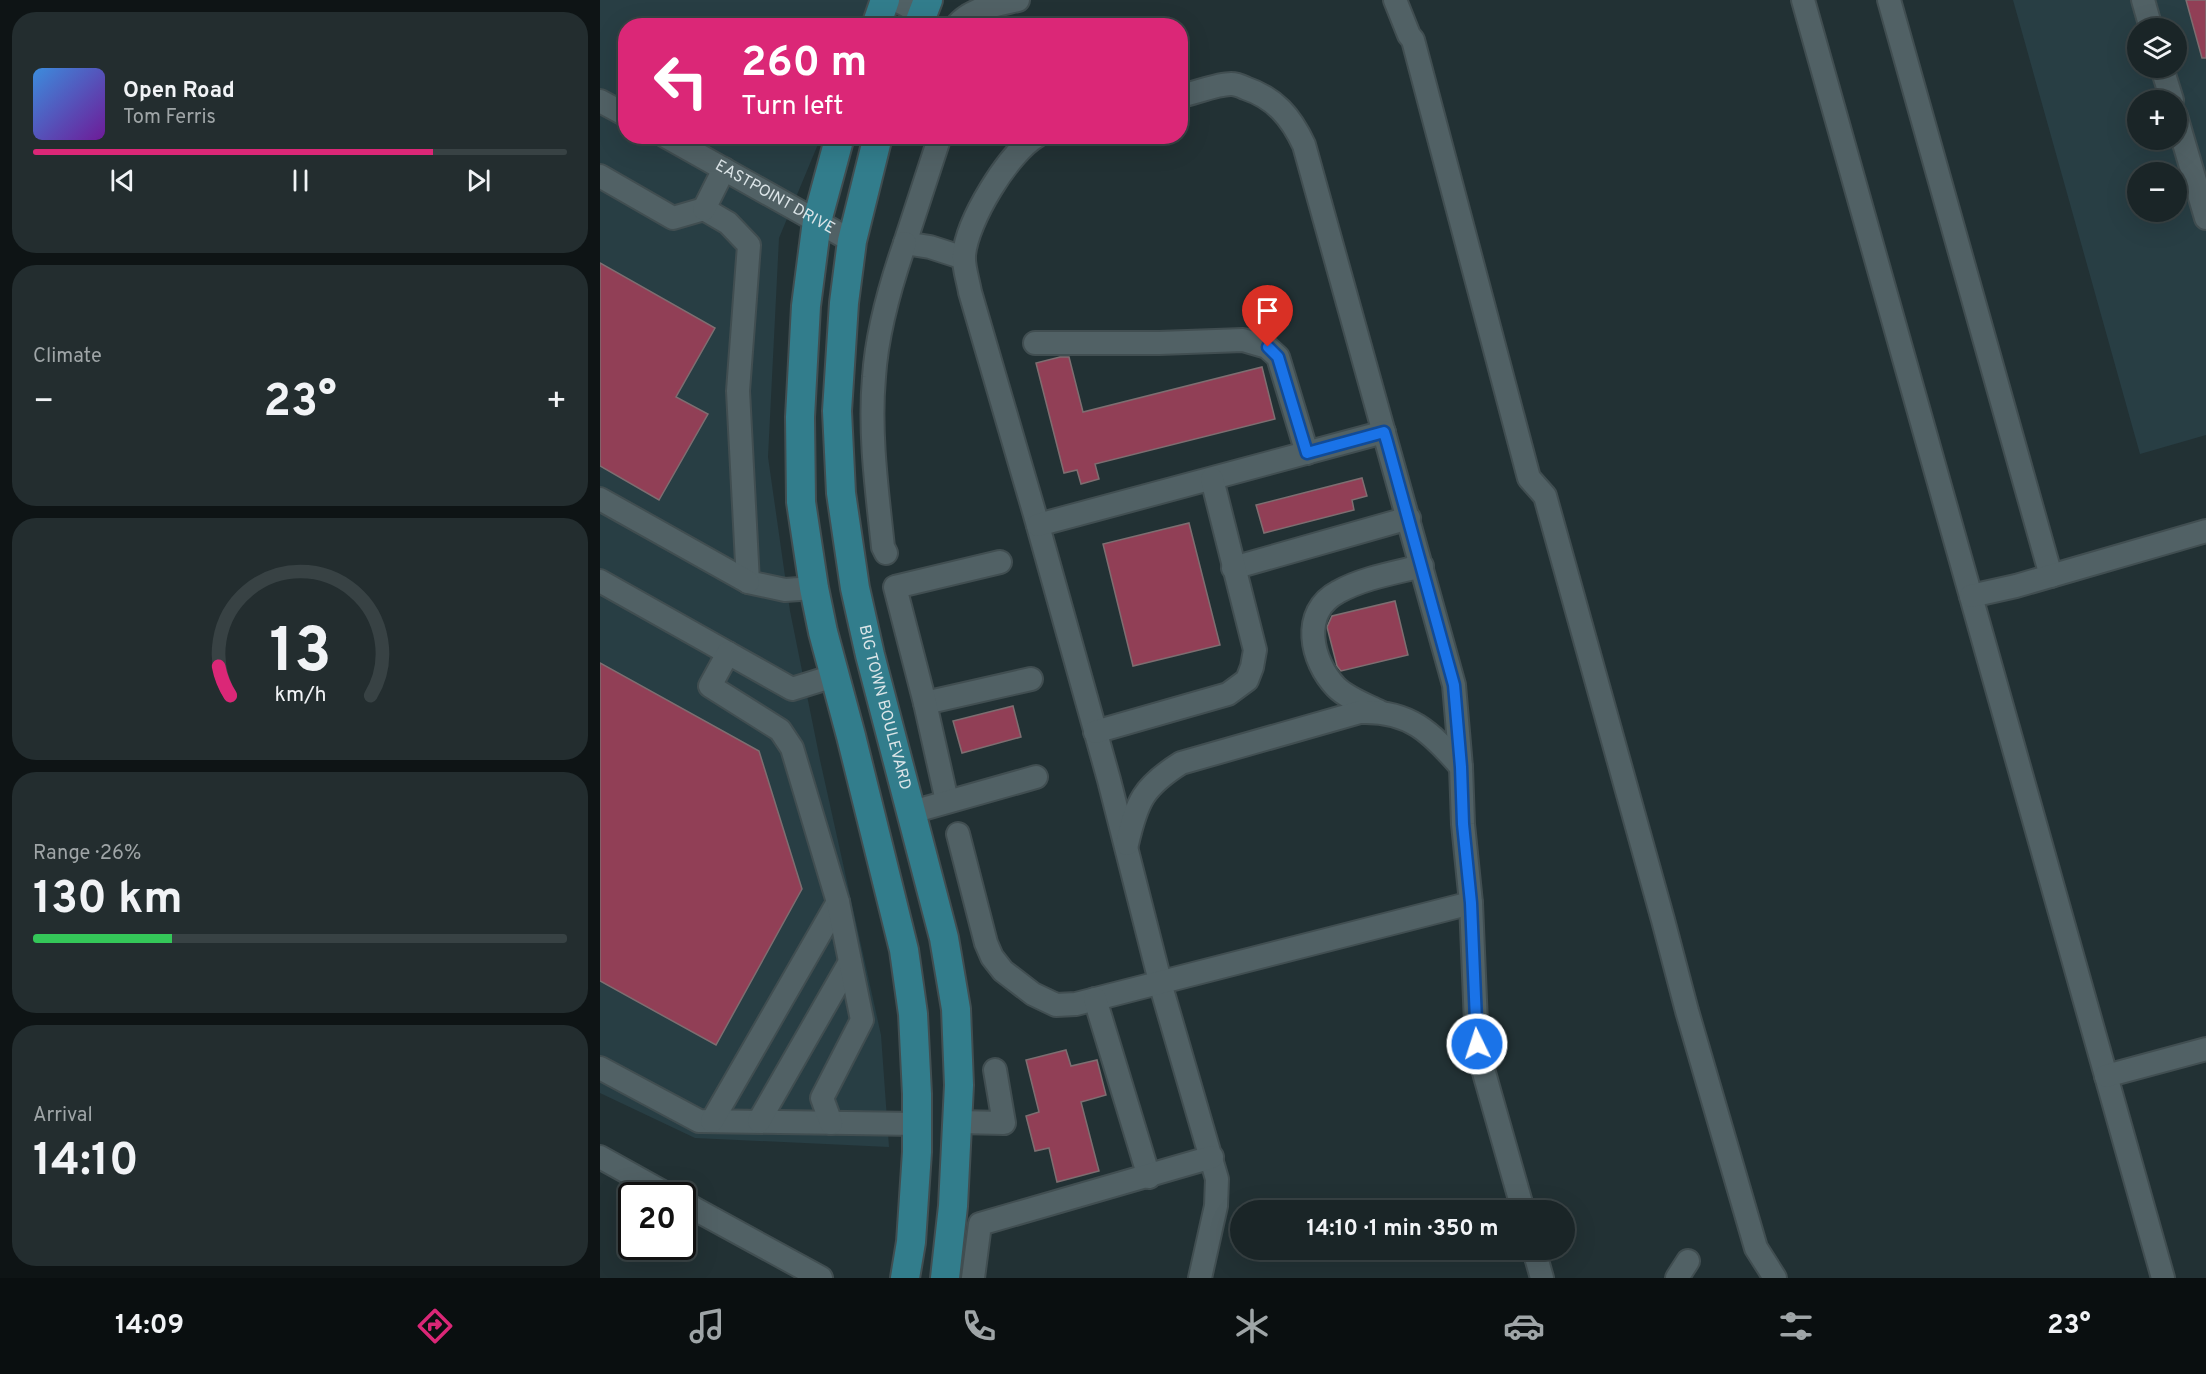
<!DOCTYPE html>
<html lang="en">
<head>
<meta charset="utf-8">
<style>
  body { margin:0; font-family:Overpass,sans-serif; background:#232d2f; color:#f1f3f6; height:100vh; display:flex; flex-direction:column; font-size:22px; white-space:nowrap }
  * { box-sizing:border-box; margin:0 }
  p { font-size:20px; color:#9fa5a7 }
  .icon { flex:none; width:33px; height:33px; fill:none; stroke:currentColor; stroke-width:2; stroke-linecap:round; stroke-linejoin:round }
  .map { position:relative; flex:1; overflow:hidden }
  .details { display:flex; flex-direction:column; gap:12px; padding:12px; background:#0e1415; width:600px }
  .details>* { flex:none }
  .top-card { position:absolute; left:18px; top:18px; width:570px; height:126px; border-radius:24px; box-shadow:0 6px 24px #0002,0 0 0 2px #384244; background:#db2777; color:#fff; overflow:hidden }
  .fabs { position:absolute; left:1527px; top:18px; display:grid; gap:12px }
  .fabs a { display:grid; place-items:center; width:60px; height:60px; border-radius:50%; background:#1a2527; box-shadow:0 6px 24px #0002,0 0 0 2px #384244; font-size:30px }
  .speed { position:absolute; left:18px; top:1182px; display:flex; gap:12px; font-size:30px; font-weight:700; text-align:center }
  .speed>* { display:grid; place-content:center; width:78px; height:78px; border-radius:50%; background:#1a2527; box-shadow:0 6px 24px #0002,0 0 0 2px #384244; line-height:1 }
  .speed .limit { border:3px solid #111; border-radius:9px; background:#fff; color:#111 }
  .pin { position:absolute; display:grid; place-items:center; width:51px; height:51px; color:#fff; margin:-62px -26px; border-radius:50% 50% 50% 0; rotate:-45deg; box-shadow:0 0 6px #0007 }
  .pin .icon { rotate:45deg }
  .me { position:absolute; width:66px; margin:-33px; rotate:356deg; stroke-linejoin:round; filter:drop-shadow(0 0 4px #0008) }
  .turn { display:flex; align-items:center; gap:21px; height:126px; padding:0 24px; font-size:27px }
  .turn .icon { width:78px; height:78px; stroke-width:2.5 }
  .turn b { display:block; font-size:42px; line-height:51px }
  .big { font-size:45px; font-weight:700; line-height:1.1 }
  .details .widget { flex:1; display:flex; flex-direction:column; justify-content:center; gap:9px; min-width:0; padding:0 21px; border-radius:24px; background:#232d2f }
  .details .dial { align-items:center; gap:0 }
  .dial svg { height:156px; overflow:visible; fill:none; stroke:#384244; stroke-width:7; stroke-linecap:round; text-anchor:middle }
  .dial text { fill:#f1f3f6; stroke:none }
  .song { display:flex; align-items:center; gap:18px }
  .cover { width:72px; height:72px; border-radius:9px; background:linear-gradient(135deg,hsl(210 70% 55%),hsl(280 70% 35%)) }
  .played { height:6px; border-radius:3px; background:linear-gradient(90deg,#db2777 75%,#384244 75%) }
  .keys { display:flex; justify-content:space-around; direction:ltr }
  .heat { display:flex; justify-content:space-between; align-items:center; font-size:33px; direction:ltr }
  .charge { height:9px; border-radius:4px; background:linear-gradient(90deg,#34c759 26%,#384244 0) }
  .trip { position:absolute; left:630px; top:1200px; width:345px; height:60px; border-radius:30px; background:#1a2527; box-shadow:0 6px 24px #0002,0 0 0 2px #384244; font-weight:700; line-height:60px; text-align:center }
  .dock { display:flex; height:96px; justify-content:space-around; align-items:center; background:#0a0f10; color:#9fa5a7 }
  .dock .icon { width:42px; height:42px }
  .dock .current { color:#db2777 }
  .dock b { font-size:27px; color:#f1f3f6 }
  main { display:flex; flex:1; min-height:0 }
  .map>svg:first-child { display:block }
  .built { fill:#283e44; fill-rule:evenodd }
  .building { fill:#913f56; stroke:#7e6e71; stroke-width:1.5 }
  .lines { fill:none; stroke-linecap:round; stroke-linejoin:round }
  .minor-casing { stroke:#414e51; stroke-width:26 }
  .major-casing { stroke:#414e51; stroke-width:32 }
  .minor { stroke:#516165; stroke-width:22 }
  .major { stroke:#327d8c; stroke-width:28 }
  .route-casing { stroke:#114b97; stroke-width:15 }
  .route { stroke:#1a73e8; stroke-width:10 }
  .labels { text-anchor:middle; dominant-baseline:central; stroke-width:6; stroke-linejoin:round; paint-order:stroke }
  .street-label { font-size:16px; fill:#dce5e8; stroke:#18272a }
</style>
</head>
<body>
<main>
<section class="details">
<div class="widget">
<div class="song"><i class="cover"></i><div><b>Open Road</b><p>Tom Ferris</p></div></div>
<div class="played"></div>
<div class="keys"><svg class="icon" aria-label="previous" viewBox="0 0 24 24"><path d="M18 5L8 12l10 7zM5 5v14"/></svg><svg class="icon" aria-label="pause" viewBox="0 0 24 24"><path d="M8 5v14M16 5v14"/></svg><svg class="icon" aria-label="next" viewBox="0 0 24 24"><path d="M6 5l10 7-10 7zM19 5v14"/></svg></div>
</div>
<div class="widget"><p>Climate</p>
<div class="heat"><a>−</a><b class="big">23°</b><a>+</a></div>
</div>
<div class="widget dial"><svg viewBox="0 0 100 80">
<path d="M14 69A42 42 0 1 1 86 69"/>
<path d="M14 69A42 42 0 0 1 8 54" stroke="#db2777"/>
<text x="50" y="56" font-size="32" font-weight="700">13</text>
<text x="50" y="72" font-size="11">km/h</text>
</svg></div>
<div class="widget"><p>Range · 26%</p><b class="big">130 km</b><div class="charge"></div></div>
<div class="widget"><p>Arrival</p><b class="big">14:10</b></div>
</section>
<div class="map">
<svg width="1606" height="1278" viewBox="0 0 1606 1278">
  <rect width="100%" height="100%" fill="#223134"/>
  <path class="built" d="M0 0H274L264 25 26 26V136L221 137 179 238 168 457 190 611 220 760 281 1035 289 1147 95 1138 0 1093Z
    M1413 0H1606V435L1540 454ZM1538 28H1576V68H1538ZM1538 100H1576V140H1538ZM1538 172H1576V212H1538Z"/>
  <path class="building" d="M1586 0H1606V58H1602Z
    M0 263 115 328 76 397 108 414 59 500 0 466Z
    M460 357H469L483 412 662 367 675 419 495 464 499 479 481 484 477 470 464 473 436 363Z
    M762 478 767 496 752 500 754 510 664 533 656 505Z
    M589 523 620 645 533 666 503 544Z
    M795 601 808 655 741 671 737 666 727 627 732 616Z
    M0 663 159 751 202 889 116 1045 0 981Z
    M413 706 421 737 362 753 353 721Z
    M466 1050 471 1066 497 1060 506 1095 481 1102 499 1171 457 1182 449 1148 435 1151 426 1116 439 1112 426 1060Z"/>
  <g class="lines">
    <g class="minor-casing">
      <g id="minor">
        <path d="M296 0 323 14"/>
        <path d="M795 0 809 35 813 40 929 478 945 496 1063 920 1087 1011 1156 1248 1175 1278"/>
        <path d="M1203 0 1563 1278"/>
        <path d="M1289 0 1451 576"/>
        <path d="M1543 0 1551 28"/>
        <path d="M356 26C371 8 396 5 418 0"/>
        <path d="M1562 68 1572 100"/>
        <path d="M580 96C595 93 617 84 631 84 636 84 641 86 645 88 675 98 691 117 704 145L854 685 861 767 863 824 871 903 877 1048 923 1210"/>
        <path d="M0 101 26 115"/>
        <path d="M1576 116 1606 218"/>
        <path id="s1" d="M65 136 252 241"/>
        <path d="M340 136 305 243 330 247 364 258"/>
        <path d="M437 136C408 153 367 221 364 255 363 266 368 280 370 292L435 515 509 780 563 993 617 1179 616 1206 600 1278"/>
        <path d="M0 176 73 218 104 209 128 223 149 245 138 391 148 582 185 590 214 588"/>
        <path d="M104 209 124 169"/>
        <path d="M435 343H559L643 340 667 347 678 357 707 453"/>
        <path d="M0 499 148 582"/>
        <path d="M438 525 784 432"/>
        <path d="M286 553 283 547C277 491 269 433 274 377 277 331 290 286 305 243"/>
        <path d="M633 568 809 518"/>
        <path d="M0 581 128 653"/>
        <path d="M1371 596 1416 586 1606 531"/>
        <path d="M325 703 431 679"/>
        <path d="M780 712C766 705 747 698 736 687 711 661 700 612 738 592 763 578 794 573 822 566"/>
        <path d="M495 732 628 694 647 680 652 667 655 650 612 479"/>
        <path d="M347 801 325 703 295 587 400 562"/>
        <path d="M312 812 436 777"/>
        <path d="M358 834 386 943 392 957 403 971 433 994 456 1005 476 1004 871 903"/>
        <path d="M527 844C537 801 543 787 581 763L760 712C809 710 831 732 861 767"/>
        <path d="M495 999 549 1177"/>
        <path d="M0 1068 99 1121 317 1124"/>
        <path d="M1506 1076 1606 1049"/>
        <path d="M112 1121 238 902"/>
        <path d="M159 1121 250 962"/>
        <path d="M358 1122 404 1123 395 1070"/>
        <path d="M231 1123 222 1098 262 1020 238 902 192 748 180 730 110 686 128 653 192 689 234 676"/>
        <path d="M0 1157 70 1196"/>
        <path d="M82 1202 221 1278"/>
        <path d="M934 1250 942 1278"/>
        <path d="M373 1278 380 1224 612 1157"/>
        <path d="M1077 1278 1088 1261"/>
      </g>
    </g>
    <g class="major-casing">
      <g id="major">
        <path d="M276 26 285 0"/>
        <path d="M318 26 328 0"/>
        <path d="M240 136 217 221 206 306 200 417 201 502 214 588 223 632 251 736 304 950 313 1014 317 1094V1152L311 1242 305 1278"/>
        <path id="s2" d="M278 136 252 241 244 303 237 411 241 493 255 588 270 655 344 938 356 1009 359 1085 353 1206 345 1278"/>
      </g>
    </g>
    <use href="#minor" class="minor"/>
    <use href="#major" class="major"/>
  </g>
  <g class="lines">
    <g class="route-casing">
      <path id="route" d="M668 347 678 357 707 453 784 432 787 442 854 685 861 767 863 824 871 903 877 1044"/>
    </g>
    <use href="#route" class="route"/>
  </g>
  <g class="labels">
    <g class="street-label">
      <text stroke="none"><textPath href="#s1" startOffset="126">EASTPOINT DRIVE</textPath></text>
      <text stroke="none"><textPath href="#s2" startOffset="580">BIG TOWN BOULEVARD</textPath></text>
    </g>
  </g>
</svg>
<div class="fabs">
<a><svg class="icon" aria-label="layers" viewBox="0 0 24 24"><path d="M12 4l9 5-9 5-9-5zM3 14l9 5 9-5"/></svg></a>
<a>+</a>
<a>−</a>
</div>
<div class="speed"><div class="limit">20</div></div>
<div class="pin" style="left:668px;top:347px;background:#d93025"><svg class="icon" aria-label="arrive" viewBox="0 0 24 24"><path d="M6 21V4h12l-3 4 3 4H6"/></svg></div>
<svg class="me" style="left:877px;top:1044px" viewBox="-20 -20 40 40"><circle r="17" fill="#1a73e8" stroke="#fff" stroke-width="3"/><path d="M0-11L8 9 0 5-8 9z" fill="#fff"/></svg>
<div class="trip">14:10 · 1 min · 350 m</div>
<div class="top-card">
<div class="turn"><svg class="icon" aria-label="left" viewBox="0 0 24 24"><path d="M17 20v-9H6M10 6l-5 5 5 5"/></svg><div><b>260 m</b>Turn left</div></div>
</div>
</div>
</main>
<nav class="dock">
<b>14:09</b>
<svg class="icon current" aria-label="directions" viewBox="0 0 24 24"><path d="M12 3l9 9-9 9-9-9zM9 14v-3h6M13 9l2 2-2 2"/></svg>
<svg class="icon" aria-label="music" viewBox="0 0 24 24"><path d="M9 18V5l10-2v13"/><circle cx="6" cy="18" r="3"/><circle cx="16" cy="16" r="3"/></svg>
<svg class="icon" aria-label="phone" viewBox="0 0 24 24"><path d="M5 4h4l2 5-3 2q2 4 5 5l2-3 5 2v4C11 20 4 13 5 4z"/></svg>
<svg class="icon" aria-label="climate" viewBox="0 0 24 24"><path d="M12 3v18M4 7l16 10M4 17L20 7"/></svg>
<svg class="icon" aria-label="car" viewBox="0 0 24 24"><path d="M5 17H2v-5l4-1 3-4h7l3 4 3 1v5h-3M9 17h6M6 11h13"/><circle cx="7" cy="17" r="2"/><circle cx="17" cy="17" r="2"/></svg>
<svg class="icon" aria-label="filters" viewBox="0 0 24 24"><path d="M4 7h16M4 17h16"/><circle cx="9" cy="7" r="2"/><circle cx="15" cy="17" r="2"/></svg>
<b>23°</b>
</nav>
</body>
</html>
